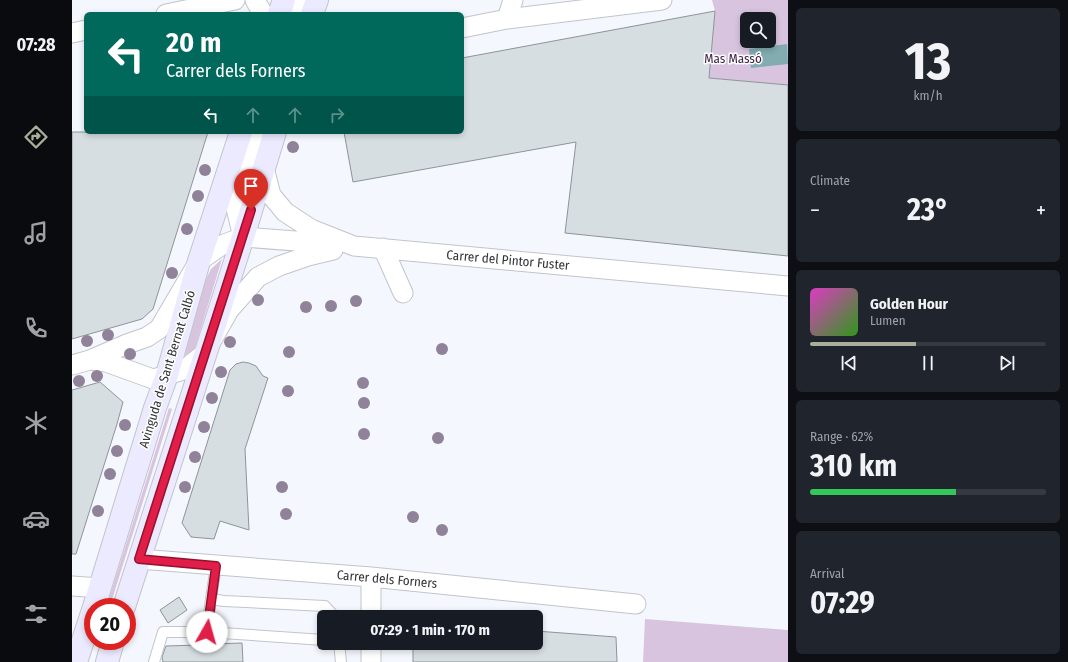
<!DOCTYPE html>
<html lang="en">
<head>
<meta charset="utf-8">
<style>
  body { margin:0; font-family:"Fira Sans Condensed",sans-serif; background:#20242c; color:#f1f3f6; height:100vh; display:flex; flex-direction:column; font-size:15px; white-space:nowrap }
  * { box-sizing:border-box; margin:0 }
  p { font-size:13px; color:#9ea1a6 }
  .icon { flex:none; width:22px; height:22px; fill:none; stroke:currentColor; stroke-width:2; stroke-linecap:round; stroke-linejoin:round }
  .map { position:relative; flex:1; overflow:hidden }
  .drawer { display:flex; flex-direction:column; gap:8px; padding:8px; background:#0d0f14; width:280px }
  .drawer>* { flex:none }
  .guide { position:absolute; left:12px; top:12px; width:380px; height:122px; border-radius:6px; box-shadow:0 2px 6px #0003; background:#00695c; color:#fff; overflow:hidden }
  .tools { position:absolute; left:668px; top:12px; display:grid; gap:8px }
  .tools a { display:grid; place-items:center; width:36px; height:36px; border-radius:6px; background:#171b24; box-shadow:0 2px 6px #0003; font-size:20px }
  .speed { position:absolute; left:12px; top:598px; display:flex; gap:8px; font-size:20px; font-weight:700; text-align:center }
  .speed>* { display:grid; place-content:center; width:52px; height:52px; border-radius:50%; background:#171b24; box-shadow:0 2px 6px #0003; line-height:1 }
  .speed .limit { border:6px solid #d22; background:#fff; color:#111 }
  .pin { position:absolute; display:grid; place-items:center; width:34px; height:34px; color:#fff; margin:-41px -17px; border-radius:50% 50% 50% 0; rotate:-45deg; box-shadow:0 0 4px #0007 }
  .pin .icon { rotate:45deg }
  .me { position:absolute; width:44px; margin:-22px; rotate:7deg; stroke-linejoin:round; filter:drop-shadow(0 0 3px #0008) }
  .turn { display:flex; align-items:center; gap:14px; height:84px; padding:0 16px; font-size:18px }
  .turn .icon { width:52px; height:52px; stroke-width:2.5 }
  .turn b { display:block; font-size:28px; line-height:34px }
  .lanes { display:flex; align-items:center; height:38px; padding:0 16px; background:#0003; justify-content:center; gap:20px; direction:ltr }
  .lanes .off { opacity:.35 }
  .big { font-size:30px; font-weight:700; line-height:1.1 }
  .drawer .tile { flex:1; display:flex; flex-direction:column; justify-content:center; gap:6px; min-width:0; padding:0 14px; border-radius:6px; background:#20242c }
  .drawer .dial { align-items:center; gap:0 }
  .dial b { font-size:52px; line-height:1 }
  .song { display:flex; align-items:center; gap:12px }
  .cover { width:48px; height:48px; border-radius:6px; background:linear-gradient(135deg,hsl(310 70% 55%),hsl(110 70% 35%)) }
  .played { height:4px; border-radius:2px; background:linear-gradient(90deg,#aaaf9a 45%,#363941 45%) }
  .keys { display:flex; justify-content:space-around; direction:ltr }
  .heat { display:flex; justify-content:space-between; align-items:center; font-size:22px; direction:ltr }
  .charge { height:6px; border-radius:3px; background:linear-gradient(90deg,#34c759 62%,#363941 0) }
  .trip { position:absolute; left:245px; top:610px; width:226px; height:40px; border-radius:6px; background:#171b24; box-shadow:0 2px 6px #0003; font-weight:700; line-height:40px; text-align:center }
  main { display:flex; flex:1; min-height:0 }
  .menu { display:flex; flex-direction:column; width:72px; justify-content:space-around; align-items:center; background:#090b0e; color:#9ea1a6 }
  .menu .icon { width:28px; height:28px }
  .menu .active { color:#aaaf9a }
  .menu b { font-size:18px; color:#f1f3f6 }
  .map>svg:first-child { display:block }
  .green { fill:#d8c4de; fill-rule:evenodd }
  .water { fill:#82acb0 }
  .building { fill:#d7dee2; stroke:#8d9498 }
  .lines { fill:none; stroke-linecap:round; stroke-linejoin:round }
  .service-casing { stroke:#c1c5cb; stroke-width:12 }
  .minor-casing { stroke:#c1c5cb; stroke-width:21 }
  .secondary-casing { stroke:#c1c5cb; stroke-width:24 }
  .service { stroke:#fff; stroke-width:10 }
  .minor { stroke:#fff; stroke-width:19 }
  .secondary { stroke:#eceafe; stroke-width:22 }
  .tree { fill:#908299 }
  .route-casing { stroke:#92132f; stroke-width:10 }
  .route { stroke:#e11d48; stroke-width:7 }
  .labels { text-anchor:middle; dominant-baseline:central; stroke-width:3; stroke-linejoin:round; paint-order:stroke }
  .park-label { font-size:13px; fill:#3e2147; stroke:#fff }
  .street-label { font-size:13px; fill:#343537; stroke:#fff }
</style>
</head>
<body>
<main>
<nav class="menu">
<b>07:28</b>
<svg class="icon active" aria-label="directions" viewBox="0 0 24 24"><path d="M12 3l9 9-9 9-9-9zM9 14v-3h6M13 9l2 2-2 2"/></svg>
<svg class="icon" aria-label="music" viewBox="0 0 24 24"><path d="M9 18V5l10-2v13"/><circle cx="6" cy="18" r="3"/><circle cx="16" cy="16" r="3"/></svg>
<svg class="icon" aria-label="phone" viewBox="0 0 24 24"><path d="M5 4h4l2 5-3 2q2 4 5 5l2-3 5 2v4C11 20 4 13 5 4z"/></svg>
<svg class="icon" aria-label="climate" viewBox="0 0 24 24"><path d="M12 3v18M4 7l16 10M4 17L20 7"/></svg>
<svg class="icon" aria-label="car" viewBox="0 0 24 24"><path d="M5 17H2v-5l4-1 3-4h7l3 4 3 1v5h-3M9 17h6M6 11h13"/><circle cx="7" cy="17" r="2"/><circle cx="17" cy="17" r="2"/></svg>
<svg class="icon" aria-label="filters" viewBox="0 0 24 24"><path d="M4 7h16M4 17h16"/><circle cx="9" cy="7" r="2"/><circle cx="15" cy="17" r="2"/></svg>
</nav>
<div class="map">
<svg width="716" height="662" viewBox="0 0 716 662">
  <rect width="100%" height="100%" fill="#f4f8fe"/>
  <path class="green" d="M640 0H716V85L637 78 643 11ZM675 19H697V41H675Z
    M150 259 122 351 113 355 110 351 132 283 139 269Z
    M97 408 100 409 38 606 35 605Z
    M573 619 716 630V662H571Z"/>
  <path class="water" d="M715 44 716 64 679 68 677 49Z"/>
  <path class="building" d="M643 11 637 78 716 85V256L493 233 504 142 281 182 272 132H390V58Z
    M0 132H136L81 309 70 319 0 339Z
    M171 362 177 363 184 366 191 376 196 378 173 449 177 530 148 521 142 539 119 537 110 523 158 370 164 364Z
    M28 382 51 402 45 424 4 554H0V390Z
    M107 597 115 610 96 623 88 610Z
    M464 631 544 637 545 662H341V643H464Z
    M170 643 171 662H91L90 657 94 646 127 645 129 649 133 650 138 648 140 644Z"/>
  <g class="lines">
    <g class="service-casing">
      <path id="service" d="M144 566 139 599 152 601 253 606 263 617
        M267 643 269 662
        M133 644 139 599
        M82 662 91 632H135L252 640"/>
    </g>
    <g class="minor-casing">
      <path id="minor" d="M183 0 191 14
        M94 14 163 0
        M221 14 226 0
        M435 19 441 0
        M390 28 435 19 590 0
        M0 33 14 30
        M192 168 199 195 213 212 239 229 282 246 716 286
        M171 237 162 200 183 132
        M311 248 331 293
        M18 360 34 362 81 379 112 370 132 354 157 310 186 277 207 266 236 256 261 250
        M0 365 18 360 55 344 75 337 87 329 127 261 150 245 171 237 262 244
        M67 559 299 577 564 604
        M299 577V617
        M0 586 28 588
        M299 643V662"/>
    </g>
    <g class="secondary-casing">
      <path id="secondary" d="M207 14 212 0
        M240 14 245 0
        M22 607 83 408 95 375 127 261 169 132
        M52 607 171 237 203 132
        M4 662 21 610
        M35 662 41 641"/>
    </g>
    <use href="#service" class="service"/>
    <use href="#minor" class="minor"/>
    <use href="#secondary" class="secondary"/>
  </g>
  <g class="tree">
    <circle cx="221" cy="147" r="6"/>
    <circle cx="133" cy="170" r="6"/>
    <circle cx="126" cy="196" r="6"/>
    <circle cx="115" cy="229" r="6"/>
    <circle cx="100" cy="273" r="6"/>
    <circle cx="186" cy="300" r="6"/>
    <circle cx="284" cy="301" r="6"/>
    <circle cx="259" cy="306" r="6"/>
    <circle cx="234" cy="307" r="6"/>
    <circle cx="36" cy="335" r="6"/>
    <circle cx="15" cy="341" r="6"/>
    <circle cx="158" cy="342" r="6"/>
    <circle cx="370" cy="349" r="6"/>
    <circle cx="217" cy="352" r="6"/>
    <circle cx="58" cy="354" r="6"/>
    <circle cx="149" cy="372" r="6"/>
    <circle cx="25" cy="376" r="6"/>
    <circle cx="7" cy="381" r="6"/>
    <circle cx="291" cy="383" r="6"/>
    <circle cx="216" cy="391" r="6"/>
    <circle cx="140" cy="398" r="6"/>
    <circle cx="292" cy="403" r="6"/>
    <circle cx="53" cy="425" r="6"/>
    <circle cx="132" cy="427" r="6"/>
    <circle cx="292" cy="434" r="6"/>
    <circle cx="366" cy="438" r="6"/>
    <circle cx="45" cy="451" r="6"/>
    <circle cx="123" cy="457" r="6"/>
    <circle cx="38" cy="474" r="6"/>
    <circle cx="113" cy="487" r="6"/>
    <circle cx="210" cy="487" r="6"/>
    <circle cx="26" cy="511" r="6"/>
    <circle cx="214" cy="514" r="6"/>
    <circle cx="341" cy="517" r="6"/>
    <circle cx="370" cy="530" r="6"/>
  </g>
  <g class="lines">
    <g class="route-casing">
      <path id="route" d="M135 632 144 566 67 559 179 210"/>
    </g>
    <use href="#route" class="route"/>
  </g>
  <g class="labels">
    <g class="park-label">
      <text x="661" y="58">Mas Massó</text>
    </g>
    <g class="street-label">
      <text transform="translate(436 260) rotate(5)">Carrer del Pintor Fuster</text>
      <text transform="translate(95 369) rotate(-73)">Avinguda de Sant Bernat Calbó</text>
      <text transform="translate(315 579) rotate(5)">Carrer dels Forners</text>
    </g>
  </g>
</svg>
<div class="tools">
<a><svg class="icon" aria-label="search" viewBox="0 0 24 24"><circle cx="10" cy="10" r="6"/><path d="M15 15l6 6"/></svg></a>
</div>
<div class="speed"><div class="limit">20</div></div>
<div class="pin" style="left:179px;top:210px;background:#d93025"><svg class="icon" aria-label="arrive" viewBox="0 0 24 24"><path d="M6 21V4h12l-3 4 3 4H6"/></svg></div>
<svg class="me" style="left:135px;top:632px" viewBox="-20 -20 40 40"><circle r="19" fill="#fff"/><path d="M0-13L10 11 0 6-10 11z" fill="#e11d48"/></svg>
<div class="trip">07:29 · 1 min · 170 m</div>
<div class="guide">
<div class="turn"><svg class="icon" aria-label="left" viewBox="0 0 24 24"><path d="M17 20v-9H6M10 6l-5 5 5 5"/></svg><div><b>20 m</b>Carrer dels Forners</div></div>
<div class="lanes"><svg class="icon" aria-label="left" viewBox="0 0 24 24"><path d="M17 20v-9H6M10 6l-5 5 5 5"/></svg><svg class="icon off" aria-label="ahead" viewBox="0 0 24 24"><path d="M12 20V5M6 11l6-6 6 6"/></svg><svg class="icon off" aria-label="ahead" viewBox="0 0 24 24"><path d="M12 20V5M6 11l6-6 6 6"/></svg><svg class="icon off" aria-label="right" viewBox="0 0 24 24"><path d="M7 20v-9h11M14 6l5 5-5 5"/></svg></div>
</div>
</div>
<section class="drawer">
<div class="tile dial"><b>13</b><p>km/h</p></div>
<div class="tile"><p>Climate</p>
<div class="heat"><a>−</a><b class="big">23°</b><a>+</a></div>
</div>
<div class="tile">
<div class="song"><i class="cover"></i><div><b>Golden Hour</b><p>Lumen</p></div></div>
<div class="played"></div>
<div class="keys"><svg class="icon" aria-label="previous" viewBox="0 0 24 24"><path d="M18 5L8 12l10 7zM5 5v14"/></svg><svg class="icon" aria-label="pause" viewBox="0 0 24 24"><path d="M8 5v14M16 5v14"/></svg><svg class="icon" aria-label="next" viewBox="0 0 24 24"><path d="M6 5l10 7-10 7zM19 5v14"/></svg></div>
</div>
<div class="tile"><p>Range · 62%</p><b class="big">310 km</b><div class="charge"></div></div>
<div class="tile"><p>Arrival</p><b class="big">07:29</b></div>
</section>
</main>
</body>
</html>
